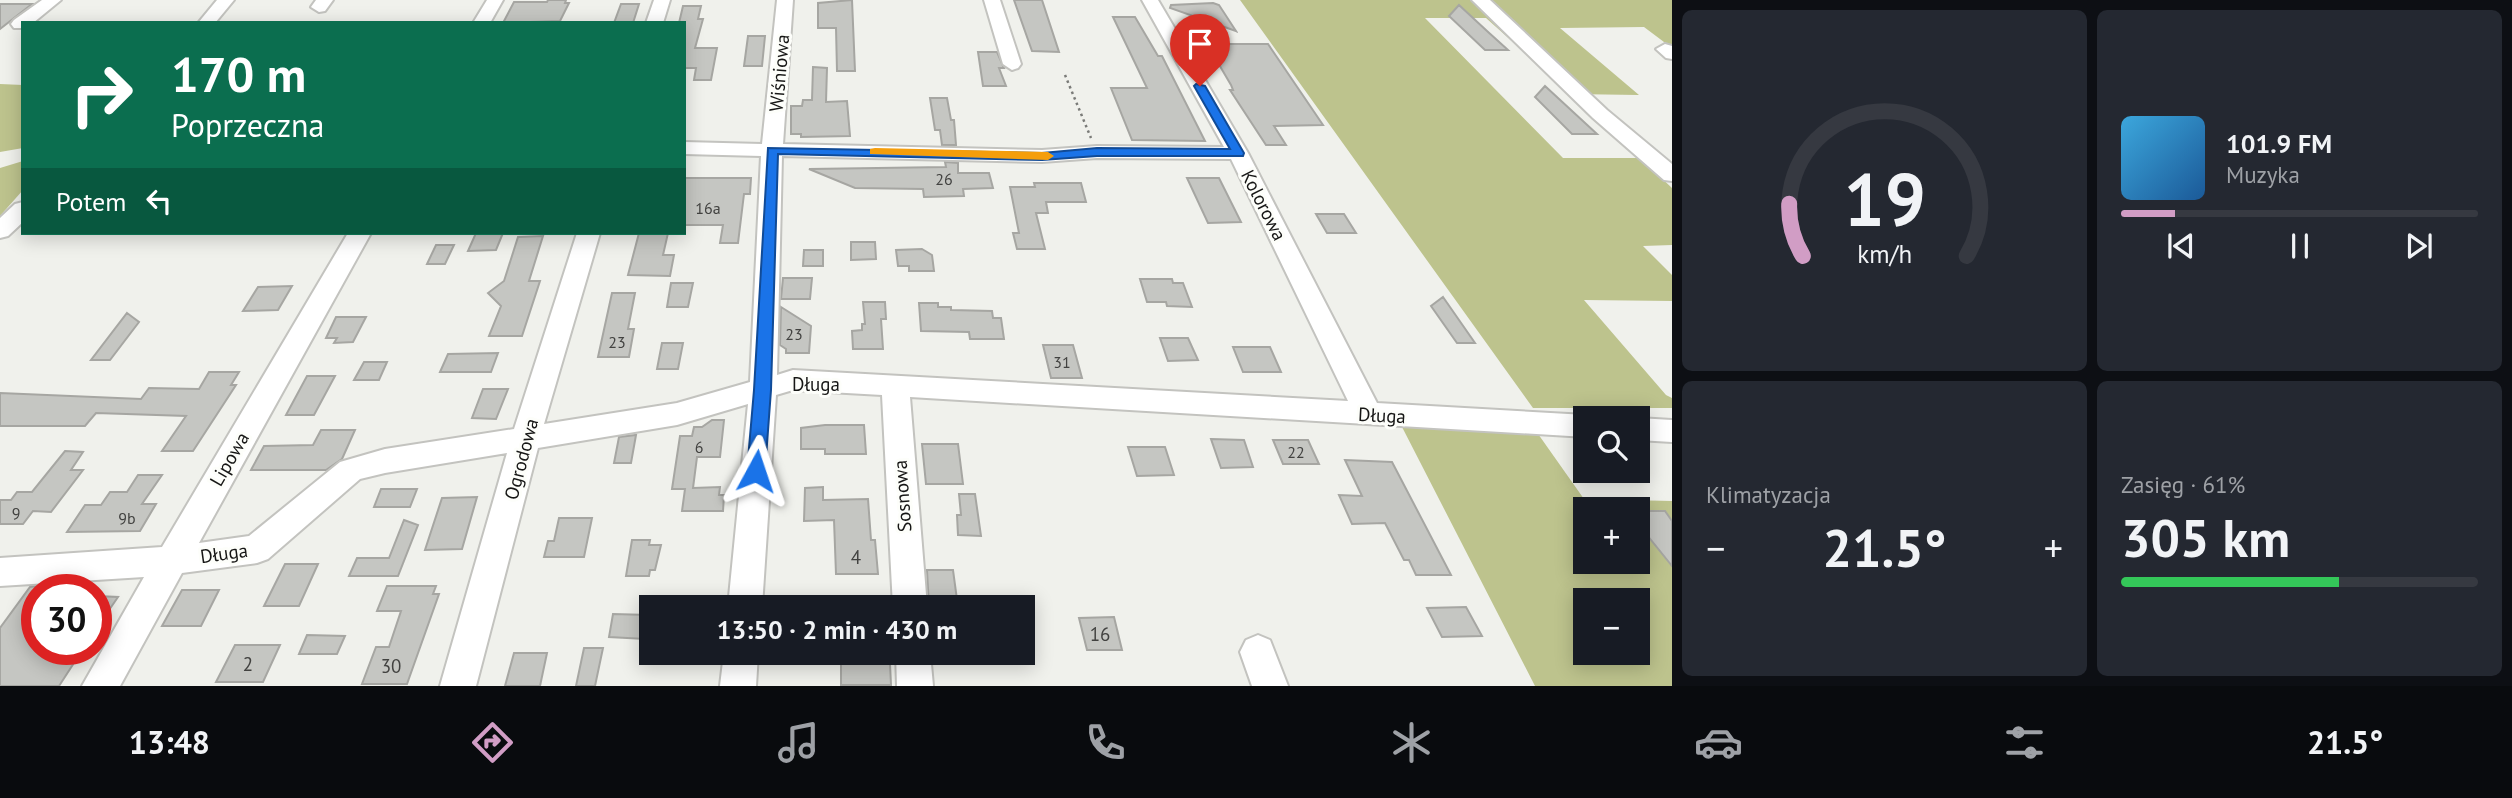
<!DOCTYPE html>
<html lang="pl">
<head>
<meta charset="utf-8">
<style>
  body { margin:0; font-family:"PT Sans",sans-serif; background:#242831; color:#f1f3f6; height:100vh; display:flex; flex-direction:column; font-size:26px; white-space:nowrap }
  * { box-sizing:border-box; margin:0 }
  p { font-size:23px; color:#9ea1a6 }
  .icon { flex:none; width:38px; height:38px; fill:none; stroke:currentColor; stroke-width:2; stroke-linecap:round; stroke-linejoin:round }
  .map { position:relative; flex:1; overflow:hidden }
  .details { display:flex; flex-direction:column; gap:10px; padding:10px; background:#0d0f14; width:840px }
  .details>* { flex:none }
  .top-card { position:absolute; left:21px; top:21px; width:665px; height:214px; border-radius:0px; box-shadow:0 4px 18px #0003; background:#0b6e4f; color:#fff; overflow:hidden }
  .fabs { position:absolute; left:1573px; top:406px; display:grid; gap:14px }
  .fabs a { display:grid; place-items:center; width:77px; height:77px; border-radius:0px; background:#171b24; box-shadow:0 4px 18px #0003; font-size:35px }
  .speed { position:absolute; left:21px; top:574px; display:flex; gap:14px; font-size:35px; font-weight:700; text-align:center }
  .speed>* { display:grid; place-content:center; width:91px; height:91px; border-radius:50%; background:#171b24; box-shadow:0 4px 18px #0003; line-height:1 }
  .speed .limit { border:10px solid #d22; background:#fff; color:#111 }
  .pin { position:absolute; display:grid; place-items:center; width:60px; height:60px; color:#fff; margin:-72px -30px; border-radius:50% 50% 50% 0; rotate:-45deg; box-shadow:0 0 7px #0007 }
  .pin .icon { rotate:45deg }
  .me { position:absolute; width:77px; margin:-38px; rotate:5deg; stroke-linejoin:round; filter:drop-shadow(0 0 5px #0008) }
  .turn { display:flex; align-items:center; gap:24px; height:147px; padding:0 35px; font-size:32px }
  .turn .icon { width:91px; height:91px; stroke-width:2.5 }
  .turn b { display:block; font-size:49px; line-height:60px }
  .then { display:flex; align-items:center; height:66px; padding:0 35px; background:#0003; gap:14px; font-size:26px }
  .big { font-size:52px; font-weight:800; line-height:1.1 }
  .details .widget { flex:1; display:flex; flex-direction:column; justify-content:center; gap:10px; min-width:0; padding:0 24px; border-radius:10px; background:#242831 }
  .details .dial { align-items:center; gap:0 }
  .dial svg { height:182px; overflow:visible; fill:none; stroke:#363941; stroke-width:7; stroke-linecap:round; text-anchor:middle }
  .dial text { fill:#f1f3f6; stroke:none }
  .song { display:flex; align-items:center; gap:21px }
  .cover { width:84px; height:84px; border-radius:10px; background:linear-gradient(135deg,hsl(200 70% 55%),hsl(210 70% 35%)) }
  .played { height:7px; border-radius:4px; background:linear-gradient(90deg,#d19dc5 15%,#363941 15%) }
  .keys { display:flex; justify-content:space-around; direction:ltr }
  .heat { display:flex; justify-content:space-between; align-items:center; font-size:38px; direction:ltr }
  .charge { height:10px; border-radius:5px; background:linear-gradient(90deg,#34c759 61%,#363941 0) }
  .details .tiles { flex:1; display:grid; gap:10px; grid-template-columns:repeat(2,1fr) }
  .trip { position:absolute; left:639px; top:595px; width:396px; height:70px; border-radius:0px; background:#171b24; box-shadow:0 4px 18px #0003; font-weight:800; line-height:70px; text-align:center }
  .tab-bar { display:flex; height:112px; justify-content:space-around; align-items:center; background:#090b0e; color:#9ea1a6 }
  .tab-bar .icon { width:49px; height:49px }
  .tab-bar .active { color:#d19dc5 }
  .tab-bar b { font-size:32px; color:#f1f3f6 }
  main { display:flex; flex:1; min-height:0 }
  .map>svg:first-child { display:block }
  .green { fill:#bdc38d; fill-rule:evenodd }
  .building { fill:#c5c6c2; stroke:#a6a6a2; stroke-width:2 }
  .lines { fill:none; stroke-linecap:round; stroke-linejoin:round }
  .minor-casing { stroke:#c3c3bf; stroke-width:4 }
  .path { stroke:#7a7b78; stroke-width:2.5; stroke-dasharray:2.5 3.5; stroke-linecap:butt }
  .minor { fill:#fff; fill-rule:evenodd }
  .route { fill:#1a73e8; stroke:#114b97; stroke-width:2 }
  .slow { fill:#f59e0b }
  .labels { text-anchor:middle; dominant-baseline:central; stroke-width:6; stroke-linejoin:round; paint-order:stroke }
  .number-label { font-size:16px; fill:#424240 }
  .street-label { font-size:19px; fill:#161615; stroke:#fdfefa }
  .near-number-label { font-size:19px; fill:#424240 }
</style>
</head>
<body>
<main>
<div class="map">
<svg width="1672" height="686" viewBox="0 0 1672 686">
  <rect width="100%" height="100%" fill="#f0f1ec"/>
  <path class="green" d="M1240 0H1672V48L1644 27 1560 28 1639 95 1571 94 1486 18H1425L1563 158H1640L1672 188V245L1643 246 1672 275V301L1584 300 1666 395 1672 398V408H1533Z
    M0 84 23 85V148L0 152Z
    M23 161V190L0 216V168Z
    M1401 425 1536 431 1584 499 1672 501V686H1535ZM1586 509H1638V562H1586ZM1586 600H1638V653H1586Z"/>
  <path class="building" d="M548 0H566L565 3H569L560 21 503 23 514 2H547Z
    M852 0 855 71H837L836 28H818V3Z
    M1014 0H1042L1059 52 1032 51Z
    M1213 3 1219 5 1236 31 1170 8 1171 5Z
    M0 4H32L0 29Z
    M621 4H639L633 23H614Z
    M1459 5 1487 31 1508 50H1485L1449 16Z
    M683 6H701L698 19H703L695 48H717L711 80H694L696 68H684V23H679Z
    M1113 17H1135L1158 56H1162L1205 141 1132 140 1111 88H1147Z
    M748 36H765L762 66H744Z
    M1207 44H1268L1323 125 1274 126 1286 145H1266L1230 90H1233L1231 85Z
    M978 52H997L1004 68H999L1006 86H983Z
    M813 67 827 68 826 102 847 101 850 136 801 137V134H791V106H802L803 100H812Z
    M1545 86 1597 134H1572L1535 97Z
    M930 98H947L951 120H954L956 145H942L940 130H935Z
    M945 162 958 163V173H989L993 188 963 189 964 196 924 197 923 189 855 188 809 169 946 167Z
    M684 178H751L750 194H744L738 243H720L723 225H684Z
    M1187 178H1219L1241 222 1208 223Z
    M1034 183H1081L1086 202H1046L1048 213H1036L1045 249H1017L1013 233H1019L1010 187H1035Z
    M1316 214H1344L1356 233H1327Z
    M476 233H503L496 250 468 251Z
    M639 233H668L663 255H674L670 276 628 275Z
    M543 236 529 281H540L522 336H489L501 306 488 293 504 281 518 237Z
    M851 242H875L876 259 851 260Z
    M436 245H454L445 264H427Z
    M922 249 932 255 934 271H909V266H898L896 250Z
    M804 250H823V266H803Z
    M783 278H812L810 299H781Z
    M1140 279H1172L1173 283H1183L1192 307 1167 306 1166 302H1147Z
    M671 283H693L688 307H667Z
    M292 286 278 310 243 311 258 287Z
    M612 293H635L628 329H634L629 357H598Z
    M1443 297 1475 343H1457L1431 306Z
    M863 302H885L886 319H881L883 349H853L852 331 862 330V324H865Z
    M919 303H938V307H951V310L992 311 993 318H1001L1004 339H970L969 332 921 331Z
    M781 307 811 326 809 353H786V349L780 345Z
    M127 313 139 322 110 360H91Z
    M336 317H366L353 342 334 343 337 338H326Z
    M1160 338H1188L1198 360 1168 361Z
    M662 343H683L678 369H657Z
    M1043 345H1073L1082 378H1051Z
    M1233 347H1270L1281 372H1243Z
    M498 353 491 372H440L448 354Z
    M364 362H387L379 380H354Z
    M209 372H239L231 385H236L193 451H162L186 416 96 413 85 426H0V393L141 399 149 388 199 389Z
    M307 376H335L314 415H286Z
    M483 389H508L496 419 472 418Z
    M712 420H724L720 457H697L693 488 720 487 719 495H724L723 511H682L685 489H672L680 436H692L694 427H702Z
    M825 425H864L866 454H825V449H801V428Z
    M321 430H355L342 459 326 470H251L264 446 313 445Z
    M636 435 631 463H614L619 437Z
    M1211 439 1244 440 1253 467 1221 468Z
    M1273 440H1308L1319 464H1283Z
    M922 444H958L963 484H926Z
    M1128 447H1165L1174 475 1137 476Z
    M65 451 83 452 71 470H83L51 512 33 511 23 524H0V500H11L17 492H32Z
    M1345 460 1392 462 1451 575H1416L1409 560H1404L1385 523 1352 524 1339 495 1362 496Z
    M138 475H162L142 504H156L140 531 67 532 85 505H101L110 492H127Z
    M823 487V500L868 499 871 540H875L878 574H836L834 520 804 521 805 488Z
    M381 489H417L410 507H374Z
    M959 494H975L981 536 958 535 957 515H961Z
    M477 497 462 549 425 550 442 498Z
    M1638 511H1665L1672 521V566L1638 524Z
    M559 518H592L584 557H544L548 541H554Z
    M404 520 418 525 398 576H349L357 558H389Z
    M632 540H650L649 545H661L655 570H650L649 576H626Z
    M285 564H318L299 606H264Z
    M927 570H953L958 607H929Z
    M37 586V649H83L59 686H0V628L30 587Z
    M387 586H436L433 594H439L407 684H362L376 647H389L401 611H377Z
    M182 590H219L201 626H162Z
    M96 596 118 597 96 629Z
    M1466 607 1482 636 1442 637 1427 608Z
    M613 614 649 615 645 639 609 637Z
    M1114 617 1122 650H1087L1079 618Z
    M307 635 345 636 337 654H299Z
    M235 645H280L263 682H216Z
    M584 648H603L595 686H576Z
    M514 653H547L540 686H505Z
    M841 653H879V664H890L891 685H841Z"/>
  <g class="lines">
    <g class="minor-casing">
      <path id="minor" d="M42 0H61L33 23H23V28H14L11 24 14 20Z
        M217 0H234L215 23H198Z
        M316 0H333L325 11 319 12 311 7Z
        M487 0H503L490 23H473Z
        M654 0H670L663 23H646Z
        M777 0H793L783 144 1042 150 1097 146 1224 147 1142 0H1158L1248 153 1377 403 1586 415 1596 418H1586V437L910 397 927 607H893L882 395 793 390 776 395 762 607H728L748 404 677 425 538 448 476 686H440L507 453 385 473 360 479 268 559 257 563 182 573 120 686H82L144 577 0 586V558L162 547 348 233H371L199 543 249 536 340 462 385 449 514 429 577 233H600L544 424 677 403 750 382 761 156 684 154V142L762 144ZM782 156 1042 162 1097 158 1231 159 1348 401 793 370 777 375Z
        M984 0H1000L1021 64 1018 68 1012 70 1003 64Z
        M1472 0H1490L1607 110 1672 164V181L1664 180 1593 118Z
        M1665 44 1672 46V59L1666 58 1656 49Z
        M23 202V222L8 236 0 238V218L15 204Z
        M1637 418H1638L1672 420V442L1638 440Z
        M1258 635 1270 640 1288 686H1252L1240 652 1246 640Z
        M724 653H758L756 686H720Z
        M896 653H930L933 686H897Z"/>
    </g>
    <path class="path" d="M1065 75 1091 138"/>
    <use href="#minor" class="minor"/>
  </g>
  <path class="route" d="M1196 84 1205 86 1244 153 1243 156H1097L1042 160 778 154 771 390 765 471 762 477 756 479 750 477 747 471 754 390 768 148 1042 153 1097 148 1230 149 1194 86Z"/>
  <path class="slow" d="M875 148 1048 152 1054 156 1048 160 870 154V149Z"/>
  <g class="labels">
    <g class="number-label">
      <text x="944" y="179">26</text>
      <text x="708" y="208">16a</text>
      <text x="794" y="334">23</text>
      <text x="617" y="342">23</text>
      <text x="1062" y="362">31</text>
      <text x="699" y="447">6</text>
      <text x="1296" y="452">22</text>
      <text x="16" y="513">9</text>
      <text x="127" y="518">9b</text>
    </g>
    <g class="street-label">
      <text transform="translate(779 73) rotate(-85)">Wiśniowa</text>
      <text transform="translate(1264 205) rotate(63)">Kolorowa</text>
      <text x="816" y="384">Długa</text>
      <text transform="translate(1382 415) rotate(3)">Długa</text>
      <text transform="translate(229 459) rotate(-60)">Lipowa</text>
      <text transform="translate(521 459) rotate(-75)">Ogrodowa</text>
      <text transform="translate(902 496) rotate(-94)">Sosnowa</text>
      <text transform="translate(224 553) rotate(-8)">Długa</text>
    </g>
    <g class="near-number-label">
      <text x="856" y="557">4</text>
      <text x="1100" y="634">16</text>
      <text x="248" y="664">2</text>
      <text x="391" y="666">30</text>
    </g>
  </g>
</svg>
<div class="fabs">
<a><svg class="icon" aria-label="search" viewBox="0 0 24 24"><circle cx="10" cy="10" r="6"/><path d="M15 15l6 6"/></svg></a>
<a>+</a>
<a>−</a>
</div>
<div class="speed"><div class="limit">30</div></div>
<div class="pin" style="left:1200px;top:86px;background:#d93025"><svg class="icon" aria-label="arrive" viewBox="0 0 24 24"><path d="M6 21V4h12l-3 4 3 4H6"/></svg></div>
<svg class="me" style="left:756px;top:471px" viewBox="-20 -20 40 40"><path d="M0-17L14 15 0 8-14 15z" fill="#1a73e8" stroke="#fff" stroke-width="4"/></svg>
<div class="trip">13:50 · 2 min · 430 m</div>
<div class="top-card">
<div class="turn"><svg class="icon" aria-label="right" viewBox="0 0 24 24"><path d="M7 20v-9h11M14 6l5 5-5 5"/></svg><div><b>170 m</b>Poprzeczna</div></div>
<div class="then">Potem<svg class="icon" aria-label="left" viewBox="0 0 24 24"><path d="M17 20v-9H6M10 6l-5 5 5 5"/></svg></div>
</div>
</div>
<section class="details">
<div class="tiles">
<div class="widget dial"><svg viewBox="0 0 100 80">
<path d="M14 69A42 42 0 1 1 86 69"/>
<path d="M14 69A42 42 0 0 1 8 46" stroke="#d19dc5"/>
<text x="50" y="56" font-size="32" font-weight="700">19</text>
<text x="50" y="72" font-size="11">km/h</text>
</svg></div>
<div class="widget">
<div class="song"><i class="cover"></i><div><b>101.9 FM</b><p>Muzyka</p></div></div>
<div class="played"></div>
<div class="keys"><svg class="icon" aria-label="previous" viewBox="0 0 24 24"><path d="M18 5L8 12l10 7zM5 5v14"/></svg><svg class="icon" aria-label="pause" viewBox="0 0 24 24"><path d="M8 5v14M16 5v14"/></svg><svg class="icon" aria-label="next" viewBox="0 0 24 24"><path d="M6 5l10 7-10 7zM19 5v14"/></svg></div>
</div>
<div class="widget"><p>Klimatyzacja</p>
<div class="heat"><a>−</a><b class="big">21.5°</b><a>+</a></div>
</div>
<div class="widget"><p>Zasięg · 61%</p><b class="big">305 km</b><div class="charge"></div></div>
</div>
</section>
</main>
<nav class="tab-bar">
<b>13:48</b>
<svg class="icon active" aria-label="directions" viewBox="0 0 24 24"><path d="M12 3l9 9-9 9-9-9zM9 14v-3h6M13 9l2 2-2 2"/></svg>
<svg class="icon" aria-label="music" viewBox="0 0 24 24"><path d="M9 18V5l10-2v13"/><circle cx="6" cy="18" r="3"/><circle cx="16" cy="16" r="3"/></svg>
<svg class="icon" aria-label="phone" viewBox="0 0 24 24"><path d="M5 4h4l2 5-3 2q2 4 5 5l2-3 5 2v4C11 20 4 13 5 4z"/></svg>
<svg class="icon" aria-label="climate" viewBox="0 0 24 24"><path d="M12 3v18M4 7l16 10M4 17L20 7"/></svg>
<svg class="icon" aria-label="car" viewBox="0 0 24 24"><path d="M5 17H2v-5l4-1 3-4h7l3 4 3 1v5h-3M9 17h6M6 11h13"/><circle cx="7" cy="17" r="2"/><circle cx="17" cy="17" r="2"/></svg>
<svg class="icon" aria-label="filters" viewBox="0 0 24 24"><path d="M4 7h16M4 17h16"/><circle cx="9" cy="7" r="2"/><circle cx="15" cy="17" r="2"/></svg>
<b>21.5°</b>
</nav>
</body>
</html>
